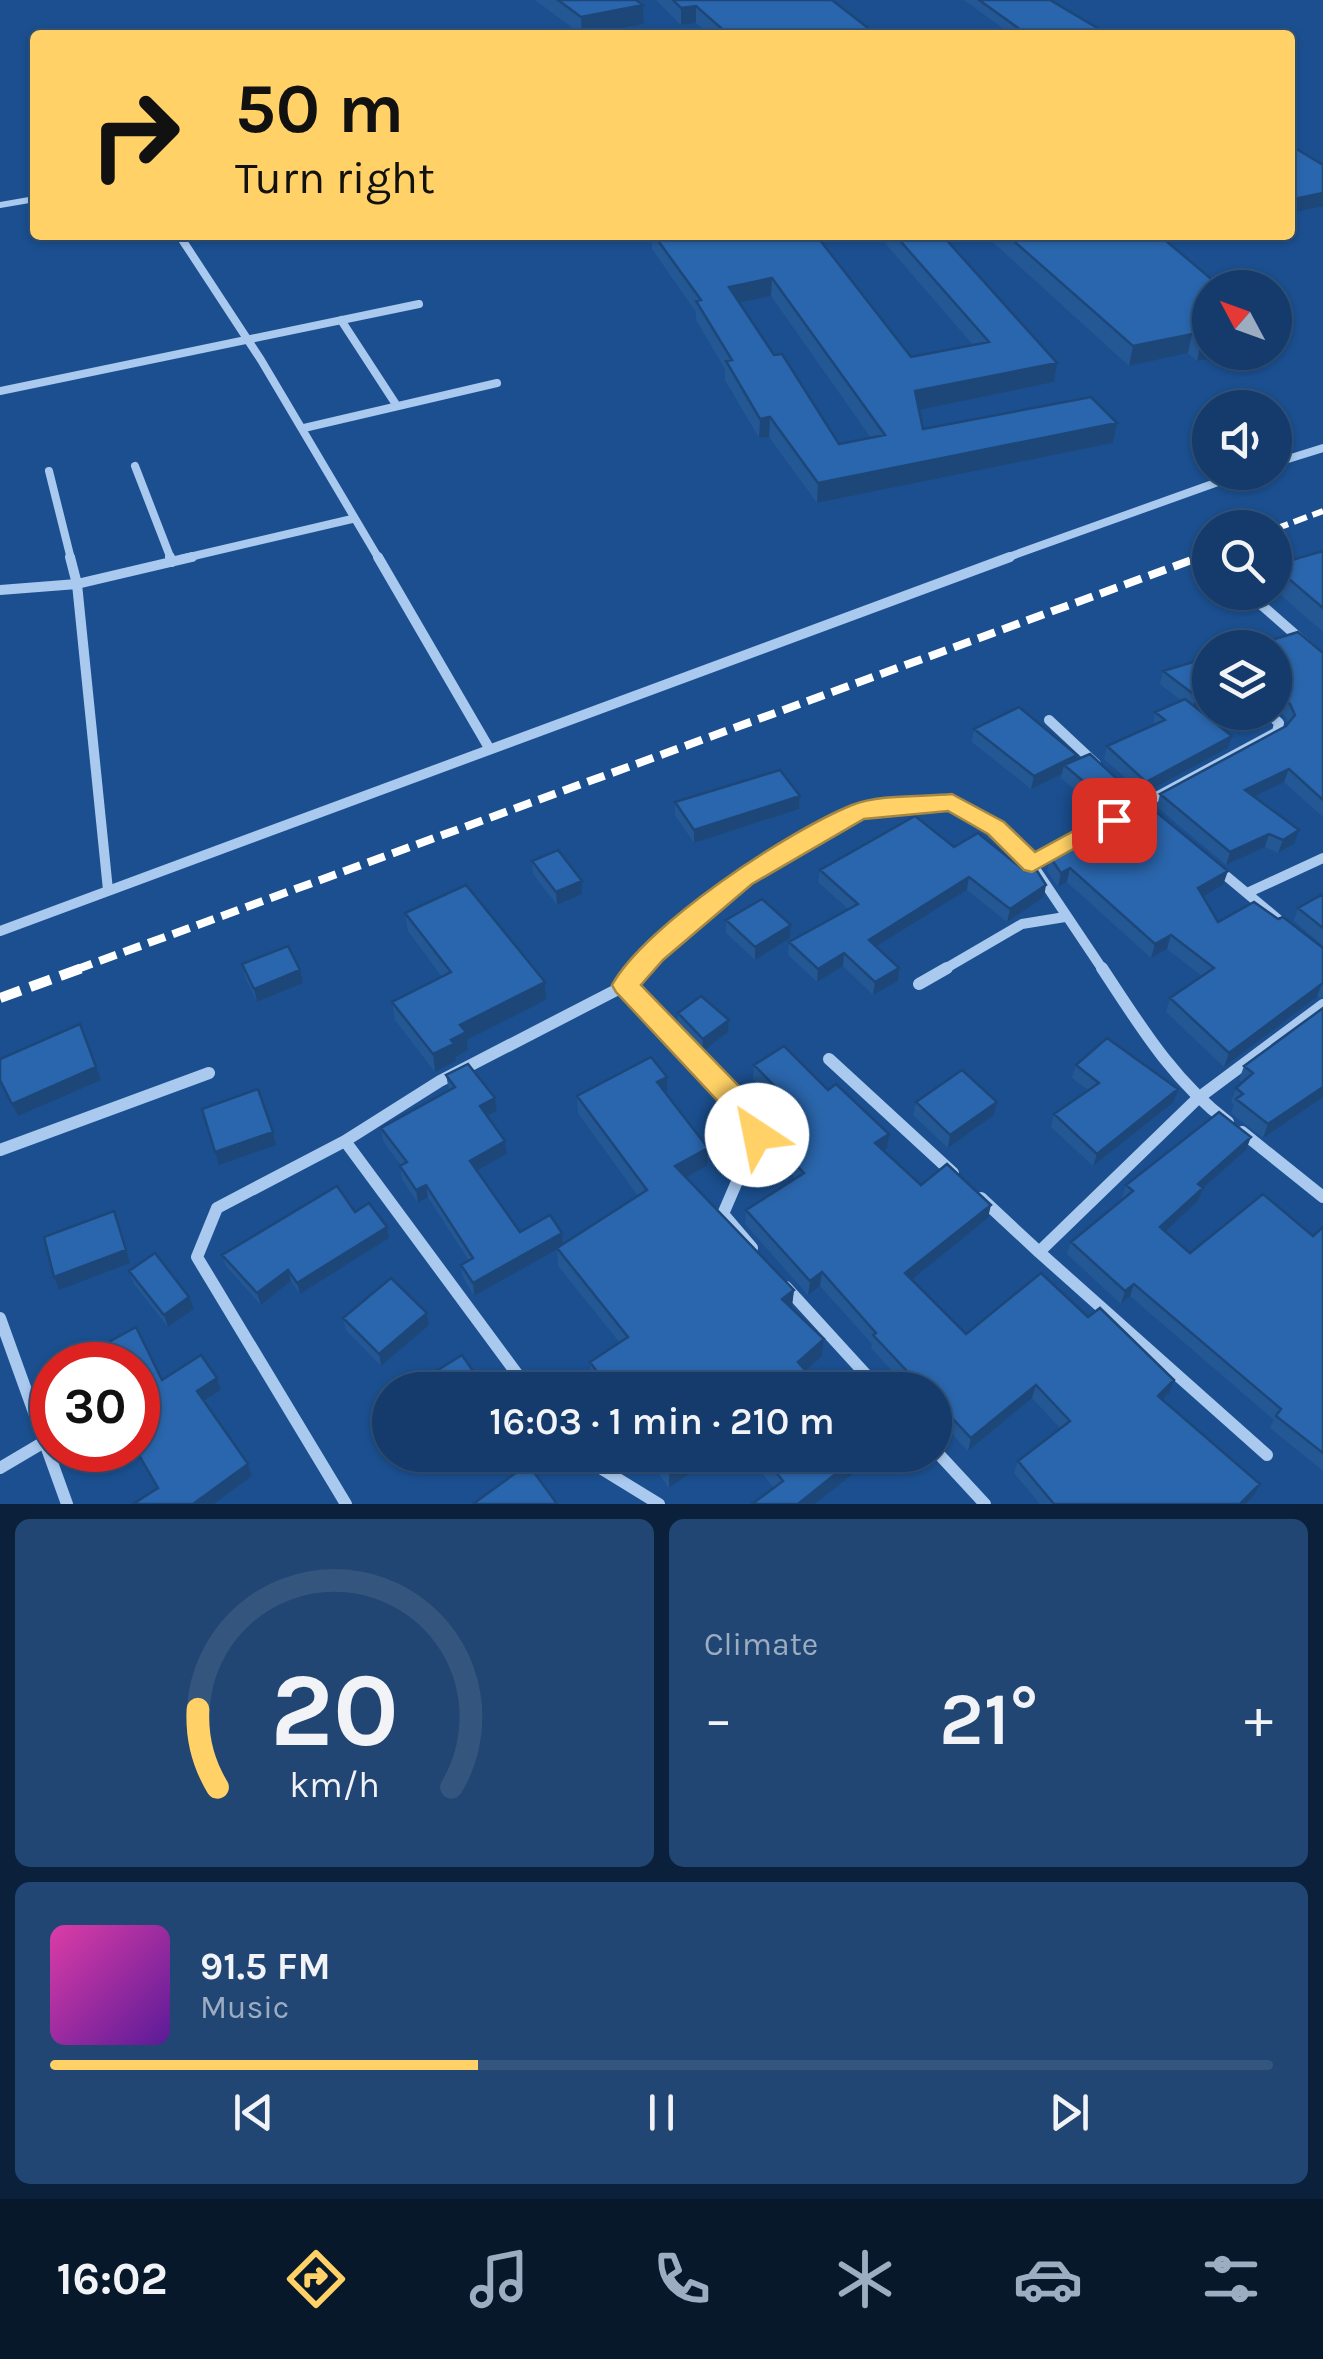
<!DOCTYPE html>
<html lang="en">
<head>
<meta charset="utf-8">
<style>
  body { margin:0; font-family:Karla,sans-serif; background:#214673; color:#f1f3f6; height:100vh; display:flex; flex-direction:column; font-size:38px; white-space:nowrap }
  * { box-sizing:border-box; margin:0 }
  p { font-size:32px; color:#9dadc1 }
  .icon { flex:none; width:55px; height:55px; fill:none; stroke:currentColor; stroke-width:2; stroke-linecap:round; stroke-linejoin:round }
  .map { position:relative; height:1504px; overflow:hidden }
  .details { display:flex; flex-direction:column; gap:15px; padding:15px; background:#0b203b; flex:1 }
  .details>* { flex:none }
  .hud { position:absolute; left:30px; top:30px; width:1265px; height:210px; border-radius:10px; box-shadow:0 2px 8px #0004,0 0 0 2px #33557e; background:#ffd166; color:#111; overflow:hidden }
  .needle { width:65px; rotate:311deg }
  .fabs { position:absolute; left:1192px; top:270px; display:grid; gap:20px }
  .fabs a { display:grid; place-items:center; width:100px; height:100px; border-radius:50%; background:#143b6b; box-shadow:0 2px 8px #0004,0 0 0 2px #33557e; font-size:50px }
  .speed { position:absolute; left:30px; top:1342px; display:flex; gap:20px; font-size:50px; font-weight:700; text-align:center }
  .speed>* { display:grid; place-content:center; width:130px; height:130px; border-radius:50%; background:#143b6b; box-shadow:0 2px 8px #0004,0 0 0 2px #33557e; line-height:1 }
  .speed .limit { border:15px solid #d22; background:#fff; color:#111 }
  .pin { position:absolute; display:grid; place-items:center; width:85px; height:85px; color:#fff; margin:-42px; border-radius:20px; box-shadow:0 5px 15px #0006 }
  .me { position:absolute; width:110px; margin:-55px; rotate:326deg; stroke-linejoin:round; filter:drop-shadow(0 0 8px #0008) }
  .turn { display:flex; align-items:center; gap:35px; height:210px; padding:0 40px; font-size:45px }
  .turn .icon { width:130px; height:130px; stroke-width:2.5 }
  .turn b { display:block; font-size:70px; line-height:85px }
  .big { font-size:75px; font-weight:600; line-height:1.1 }
  .details .widget { flex:1; display:flex; flex-direction:column; justify-content:center; gap:15px; min-width:0; padding:0 35px; border-radius:15px; background:#214673 }
  .details .dial { align-items:center; gap:0 }
  .dial svg { height:260px; overflow:visible; fill:none; stroke:#33557e; stroke-width:7; stroke-linecap:round; text-anchor:middle }
  .dial text { fill:#f1f3f6; stroke:none }
  .song { display:flex; align-items:center; gap:30px }
  .cover { width:120px; height:120px; border-radius:15px; background:linear-gradient(135deg,hsl(320 70% 55%),hsl(270 70% 35%)) }
  .played { height:10px; border-radius:5px; background:linear-gradient(90deg,#ffd166 35%,#33557e 35%) }
  .keys { display:flex; justify-content:space-around; direction:ltr }
  .heat { display:flex; justify-content:space-between; align-items:center; font-size:55px; direction:ltr }
  .details .tiles { flex:1; display:grid; gap:15px; grid-template-columns:1fr 1fr }
  .widget:last-child { grid-column:span 2 }
  .trip { position:absolute; left:372px; top:1372px; width:580px; height:100px; border-radius:50px; background:#143b6b; box-shadow:0 2px 8px #0004,0 0 0 2px #33557e; font-weight:600; line-height:100px; text-align:center }
  .tab-bar { display:flex; height:160px; justify-content:space-around; align-items:center; background:#08182b; color:#9dadc1 }
  .tab-bar .icon { width:70px; height:70px }
  .tab-bar .current { color:#ffd166 }
  .tab-bar b { font-size:45px; color:#f1f3f6 }
  .map>svg:first-child { display:block }
  .lines { fill:none; stroke-linecap:round; stroke-linejoin:round }
  .minor-far3 { stroke:#a9c9ee; stroke-width:6 }
  .minor-far2 { stroke:#a9c9ee; stroke-width:8 }
  .minor-far1 { stroke:#a9c9ee; stroke-width:10 }
  .minor { stroke:#a9c9ee; stroke-width:12 }
  .rail-far2 { stroke:#fff; stroke-width:6; stroke-dasharray:14 6; stroke-linecap:butt }
  .rail-far1 { stroke:#fff; stroke-width:8; stroke-dasharray:18 8; stroke-linecap:butt }
  .rail { stroke:#fff; stroke-width:10; stroke-dasharray:22 10; stroke-linecap:butt }
  .wall { fill:#245895; fill-rule:evenodd }
  .shaded-wall { fill:#1d4779 }
  .building { fill:#2a66ad; stroke:#1d4779; stroke-width:2.5; fill-rule:evenodd }
  .route { fill:#ffd166; stroke:#a68842; stroke-width:2.5 }
</style>
</head>
<body>
<div class="map">
<svg width="1323" height="1504" viewBox="0 0 1323 1504">
  <rect width="100%" height="100%" fill="#1b4f8f"/>
  <g class="lines">
    <path class="minor-far3" d="M0 205 35 199
      M179 235 185 244"/>
    <path class="minor-far2" d="M183 241 261 360 379 559
      M341 320 397 406
      M0 391 419 304
      M304 428 497 383
      M1275 463 1323 448
      M135 466 171 559
      M49 471 71 559
      M181 559 352 519
      M1003 559 1246 472"/>
    <path class="minor-far1" d="M170 557 172 562
      M378 557 489 748
      M0 590 77 584 70 557
      M1257 601 1323 659
      M1049 720 1096 764
      M1119 786 1148 811
      M1032 864 1277 732 1279 723 1267 712
      M1219 870 1286 926
      M108 890 77 584 192 557
      M1247 893 1323 858
      M0 931 1010 557
      M639 970 743 878 859 811 951 802 996 828 1032 864 1103 970
      M943 970 1022 924 1065 917"/>
    <path class="minor" d="M1102 968C1139 1024 1173 1081 1228 1122
      M919 984 947 968
      M626 985 641 968
      M829 1059 953 1173
      M1242 1132 1323 1197
      M345 1141 529 1390
      M0 1150 209 1073
      M981 1198 1039 1252 1197 1099 1323 1005
      M1039 1252 1267 1455
      M786 1287 880 1390
      M0 1318 67 1504
      M935 1450 985 1504
      M579 1455 659 1504
      M0 1468 44 1442
      M346 1504 197 1257 217 1208 345 1141 440 1081 626 985 753 1120 757 1135 723 1214 752 1248"/>
    <path class="rail-far2" d="M1275 529 1323 511
      M1193 559 1210 553"/>
    <path class="rail-far1" d="M75 970 1200 557"/>
    <path class="rail" d="M0 998 82 968"/>
  </g>
  <path class="wall" d="M535 0H636L643 5 644 24 582 35Z
    M656 0H832L877 35H710L696 23 681 25Z
    M964 0H1050L1109 35H1012Z
    M652 235H700L911 357 973 345 878 235H942L1054 382 919 409 923 429 1117 423 1113 443 817 503 769 437 759 438 725 380V369L696 320V312L652 249ZM771 296 871 438 839 444 774 355 740 303Z
    M985 235H1159L1210 352H1247L1197 361 1188 353 1129 366Z
    M1323 551V632L1275 590V565Z
    M1275 648 1323 653V817L1284 782 1254 796 1294 844 1278 853 1265 847 1226 865 1157 807 1160 794 1286 726 1289 723 1286 717 1275 709Z
    M1210 657V702L1196 708 1232 736 1228 748 1143 794 1104 759 1107 746 1153 726 1155 712 1182 701 1160 684 1163 671Z
    M974 729 1077 755 1076 760 1126 803 1105 815 1061 778 1062 774 1031 789 972 742Z
    M800 796 799 809 694 843 675 815V802Z
    M1123 813 1223 885 1203 897 1218 922 1278 919 1323 948V998L1317 997 1224 1067 1166 1012 1170 998 1202 976 1167 949 1151 958 1067 882 1058 887 1047 871 1050 857 1121 820Z
    M954 847 1044 897 1007 922 967 890 876 946 898 981 873 995 843 966 817 982 788 955 789 942 848 909 818 882 820 870Z
    M532 861 582 881V894L557 905 533 874Z
    M1323 894V946L1294 921 1298 908Z
    M405 913 545 982 546 1000 467 1040 468 1050 456 1057V1061L435 1072 395 1020 392 1002 442 977 408 931Z
    M726 920 791 925 790 938 755 960 726 933Z
    M242 964 300 970 303 983 257 1002 245 977Z
    M1323 1008 1263 1138 1231 1113 1234 1105 1231 1102 1236 1088 1243 1083 1239 1080 1244 1066Z
    M678 1013 729 1020 728 1032 702 1052 678 1026Z
    M754 1065 887 1148 883 1150 921 1185 988 1218 912 1280 966 1334 1169 1393 1163 1399 1260 1484 1253 1497 1246 1504H1040L1014 1473 1018 1461 1060 1428 1032 1398 968 1451 935 1416V1390H910L871 1348 872 1344 820 1286 808 1295 745 1224 746 1210 795 1178 764 1147 765 1133 789 1116 753 1079Z
    M1076 1065 1178 1089 1174 1102 1093 1166 1051 1127 1054 1114 1088 1090 1072 1078Z
    M446 1075 495 1098 497 1111 487 1116 505 1141 507 1154 477 1171 520 1232 563 1244 638 1196 578 1113 577 1096 667 1095 708 1148 707 1166 686 1177 794 1290 791 1308 824 1339 822 1356 805 1371 823 1390H599L591 1378 590 1362 620 1343 558 1266 557 1249 474 1296 463 1277 461 1265 469 1261 428 1197 418 1203 402 1179 400 1166 401 1165 383 1141 381 1128 449 1090Z
    M916 1102H997L994 1115 948 1148 913 1115Z
    M1246 1150 1203 1188 1198 1201 1165 1231 1190 1253 1313 1236 1323 1227V1471L1270 1428 1274 1420 1130 1296 1121 1304 1067 1254 1071 1242 1123 1199 1122 1198 1126 1185Z
    M355 1212 389 1238 300 1294 291 1281 261 1305 226 1266 222 1255Z
    M129 1271 194 1309 168 1327 134 1284Z
    M427 1313 429 1325 381 1366 346 1330 343 1318Z
    M217 1378 221 1390 204 1402 248 1464 252 1476 214 1504H133L157 1489 135 1450H138L162 1380Z
    M645 1455H717L669 1488Z
    M747 1455H870L869 1461 774 1488Z"/>
  <path class="shaded-wall" d="M643 5 644 24 582 35 581 17Z
    M696 6V23L681 25V8Z
    M1323 193V206L1290 213 1294 199Z
    M772 278 771 296 729 305V287Z
    M1192 334 1188 353 1129 366 1133 346Z
    M1210 340V352H1247L1197 361 1201 342Z
    M1057 363 1054 382 913 411 915 391Z
    M770 417 769 437 759 438 760 419Z
    M1117 423 1113 443 817 503 818 483Z
    M1210 690V702L1193 709 1196 696Z
    M1232 736 1228 748 1143 794 1146 782Z
    M1077 755 1074 768 1064 765 1062 774 1031 789 1034 776Z
    M1289 769 1284 782 1241 803 1245 790Z
    M1129 790 1126 803 1105 815 1108 802Z
    M800 796 799 809 694 843V830Z
    M1299 830 1294 844 1278 853 1283 840Z
    M1269 834 1265 847 1226 865 1230 852Z
    M1070 868 1067 882 1058 887 1061 873Z
    M1228 871 1223 885 1194 902 1198 888Z
    M969 877 967 890 867 952 869 940Z
    M582 881V894L557 905 556 892Z
    M1046 885 1044 897 1007 922 1010 909Z
    M791 925 790 938 755 960V947Z
    M1171 935 1167 949 1151 958 1155 944Z
    M844 953 843 966 817 982 818 969Z
    M899 968 898 981 873 995 875 982Z
    M300 970 303 983 257 1002 254 989Z
    M545 982 546 1000 467 1040 468 1050 456 1057V1061L435 1072 433 1054 451 1040 460 1025Z
    M1322 983 1317 997 1224 1067 1229 1053Z
    M729 1020 728 1032 702 1052 703 1039Z
    M96 1067 101 1080 18 1116 12 1104Z
    M667 1077V1095L657 1082Z
    M1323 1087V1097L1263 1138 1268 1124Z
    M1178 1089 1174 1102 1093 1166 1097 1154Z
    M495 1098 497 1111 481 1119 480 1106Z
    M997 1102 994 1115 948 1148 950 1135Z
    M273 1132 276 1145 219 1165 215 1152Z
    M889 1134 887 1148 873 1157 875 1143Z
    M1251 1137 1246 1150 1193 1197 1198 1184Z
    M505 1141 507 1154 471 1174 470 1161Z
    M708 1148 707 1166 675 1183V1166Z
    M426 1185 428 1197 418 1203 416 1190Z
    M1203 1188 1198 1201 1156 1240 1160 1227Z
    M991 1205 988 1218 903 1287 905 1273Z
    M114 1211 130 1263 59 1290 54 1277Z
    M387 1227 389 1238 300 1294 297 1283Z
    M562 1233 563 1246 474 1296 473 1283Z
    M288 1270 291 1281 261 1305 257 1293Z
    M822 1272 820 1286 808 1295 810 1281Z
    M1134 1284 1130 1296 1121 1304 1125 1291Z
    M794 1290 792 1307 781 1316 782 1299Z
    M189 1297 194 1309 168 1327 164 1315Z
    M427 1313 429 1325 381 1366 379 1354Z
    M824 1339 822 1356 796 1379 798 1362Z
    M217 1378 221 1390 201 1403 197 1391Z
    M1174 1380 1169 1393 1153 1409 1158 1396Z
    M1036 1385 1032 1398 968 1451 971 1438Z
    M694 1455H717L669 1488V1472Z
    M859 1455H870L869 1461 815 1504H798Z
    M248 1464 252 1476 214 1504H193Z
    M1260 1484 1253 1497 1246 1504H1240Z"/>
  <path class="building" d="M558 0H636L643 5 581 17Z
    M673 0H832L877 35H729L696 6 681 8Z
    M979 0H1050L1109 35H1028Z
    M1290 145 1323 165V193L1294 199 1290 197Z
    M654 235H816L911 357 989 342 895 235H942L1057 363 915 391 923 429 1091 397 1117 423 818 483 770 417 760 419 726 361 732 360 696 301 701 300ZM772 278 885 435 839 444 782 354 774 355 729 287Z
    M1007 235H1159L1222 288H1210V340L1201 342 1192 334 1133 346Z
    M1323 551V608L1275 567V565Z
    M1298 632 1323 653V800L1289 769 1245 790 1299 830 1283 840 1269 834 1230 852 1160 794 1286 726 1295 715 1290 704 1275 694V648H1245Z
    M1210 657V690L1196 696 1163 671Z
    M1185 699 1232 736 1146 782 1107 746 1165 720 1155 712Z
    M1019 707 1077 755 1034 776 974 729Z
    M1090 754 1129 790 1108 802 1064 765Z
    M780 770 800 796 694 830 675 802Z
    M1144 802 1228 871 1198 888 1218 922 1254 902 1278 919 1283 917 1323 948V983L1229 1053 1170 998 1214 968 1171 935 1155 944 1070 868 1061 873 1050 857 1127 817 1123 813Z
    M915 816 954 847 978 833 1025 871 1034 866 1046 885 1010 909 969 877 869 940 899 968 875 982 844 953 818 969 789 942 858 904 820 870Z
    M558 850 582 881 556 892 532 861Z
    M466 885 545 982 460 1025 466 1032 451 1040 454 1044 433 1054 392 1002 451 972 405 913Z
    M1323 894V928L1298 908Z
    M762 899 791 925 755 947 726 920Z
    M288 946 300 970 254 989 242 964Z
    M701 996 729 1020 703 1039 678 1013Z
    M1323 1008V1087L1268 1124 1236 1099 1243 1094 1236 1088 1253 1073 1244 1066Z
    M80 1024 96 1067 12 1104 0 1080V1059Z
    M1107 1038 1178 1089 1097 1154 1054 1114 1099 1083 1076 1065Z
    M784 1046 828 1090 836 1084 889 1134 875 1143 921 1185 947 1164 991 1205 905 1273 966 1334 1041 1273 1088 1317 1100 1308 1174 1380 1158 1396 1260 1484 1240 1504H1054L1018 1461 1070 1421 1036 1385 971 1438 935 1400V1390H925L873 1335 876 1333 822 1272 810 1281 746 1210 804 1173 765 1133 798 1110 754 1065Z
    M651 1057 667 1077 657 1082 708 1148 675 1166 794 1290 782 1299 824 1339 798 1362 823 1390H610L590 1362 628 1337 557 1248 647 1190 577 1096Z
    M468 1064 495 1098 480 1106 505 1141 470 1161 520 1232 550 1215 562 1233 473 1283 461 1265 473 1258 426 1185 416 1190 400 1166 407 1162 381 1128 455 1087 446 1075Z
    M962 1070 997 1102 950 1135 916 1102Z
    M258 1089 273 1132 215 1152 202 1109Z
    M1219 1112 1251 1137 1198 1184 1203 1188 1160 1227 1190 1253 1263 1194 1313 1236 1323 1227V1453L1276 1416 1281 1409 1134 1284 1125 1291 1071 1242 1133 1191 1126 1185Z
    M337 1186 355 1212 369 1203 387 1227 297 1283 288 1270 257 1293 222 1255Z
    M114 1211 126 1250 54 1277 44 1237Z
    M155 1253 189 1297 164 1315 129 1271Z
    M391 1278 427 1313 379 1354 343 1318Z
    M136 1327 162 1380 201 1355 217 1378 197 1391 248 1464 193 1504H133L158 1488 136 1450 138 1365H106L98 1348Z
    M462 1355 486 1390H406Z
    M657 1455H694L669 1472Z
    M762 1455H859L798 1504H752L783 1481Z
    M528 1464 557 1504H473Z"/>
  <path class="route" d="M952 794 1004 822 1035 852 1105 814 1114 812 1125 820 1032 872 1024 870 988 834 948 811 864 819 752 884 663 960 641 985 763 1111 771 1135 767 1144H747L740 1125 616 992 612 985C645 925 788 831 852 805 880 794 921 797 952 794Z"/>
</svg>
<div class="fabs">
<a><svg class="needle" viewBox="-14 -14 28 28"><path d="M0-13l5 13h-10z" fill="#e53935"/><path d="M0 13l5-13h-10z" fill="#9dadc1"/></svg></a>
<a><svg class="icon" aria-label="sound" viewBox="0 0 24 24"><path d="M4 9h4l5-4v14l-5-4H4zM17 9q2 3 0 6"/></svg></a>
<a><svg class="icon" aria-label="search" viewBox="0 0 24 24"><circle cx="10" cy="10" r="6"/><path d="M15 15l6 6"/></svg></a>
<a><svg class="icon" aria-label="layers" viewBox="0 0 24 24"><path d="M12 4l9 5-9 5-9-5zM3 14l9 5 9-5"/></svg></a>
</div>
<div class="speed"><div class="limit">30</div></div>
<div class="pin" style="left:1114px;top:820px;background:#d93025"><svg class="icon" aria-label="arrive" viewBox="0 0 24 24"><path d="M6 21V4h12l-3 4 3 4H6"/></svg></div>
<svg class="me" style="left:757px;top:1135px" viewBox="-20 -20 40 40"><circle r="19" fill="#fff"/><path d="M0-13L10 11 0 6-10 11z" fill="#ffd166"/></svg>
<div class="trip">16:03 · 1 min · 210 m</div>
<div class="hud">
<div class="turn"><svg class="icon" aria-label="right" viewBox="0 0 24 24"><path d="M7 20v-9h11M14 6l5 5-5 5"/></svg><div><b>50 m</b>Turn right</div></div>
</div>
</div>
<section class="details">
<div class="tiles">
<div class="widget dial"><svg viewBox="0 0 100 80">
<path d="M14 69A42 42 0 1 1 86 69"/>
<path d="M14 69A42 42 0 0 1 8 45" stroke="#ffd166"/>
<text x="50" y="56" font-size="32" font-weight="700">20</text>
<text x="50" y="72" font-size="11">km/h</text>
</svg></div>
<div class="widget"><p>Climate</p>
<div class="heat"><a>−</a><b class="big">21°</b><a>+</a></div>
</div>
<div class="widget">
<div class="song"><i class="cover"></i><div><b>91.5 FM</b><p>Music</p></div></div>
<div class="played"></div>
<div class="keys"><svg class="icon" aria-label="previous" viewBox="0 0 24 24"><path d="M18 5L8 12l10 7zM5 5v14"/></svg><svg class="icon" aria-label="pause" viewBox="0 0 24 24"><path d="M8 5v14M16 5v14"/></svg><svg class="icon" aria-label="next" viewBox="0 0 24 24"><path d="M6 5l10 7-10 7zM19 5v14"/></svg></div>
</div>
</div>
</section>
<nav class="tab-bar">
<b>16:02</b>
<svg class="icon current" aria-label="directions" viewBox="0 0 24 24"><path d="M12 3l9 9-9 9-9-9zM9 14v-3h6M13 9l2 2-2 2"/></svg>
<svg class="icon" aria-label="music" viewBox="0 0 24 24"><path d="M9 18V5l10-2v13"/><circle cx="6" cy="18" r="3"/><circle cx="16" cy="16" r="3"/></svg>
<svg class="icon" aria-label="phone" viewBox="0 0 24 24"><path d="M5 4h4l2 5-3 2q2 4 5 5l2-3 5 2v4C11 20 4 13 5 4z"/></svg>
<svg class="icon" aria-label="climate" viewBox="0 0 24 24"><path d="M12 3v18M4 7l16 10M4 17L20 7"/></svg>
<svg class="icon" aria-label="car" viewBox="0 0 24 24"><path d="M5 17H2v-5l4-1 3-4h7l3 4 3 1v5h-3M9 17h6M6 11h13"/><circle cx="7" cy="17" r="2"/><circle cx="17" cy="17" r="2"/></svg>
<svg class="icon" aria-label="filters" viewBox="0 0 24 24"><path d="M4 7h16M4 17h16"/><circle cx="9" cy="7" r="2"/><circle cx="15" cy="17" r="2"/></svg>
</nav>
</body>
</html>
